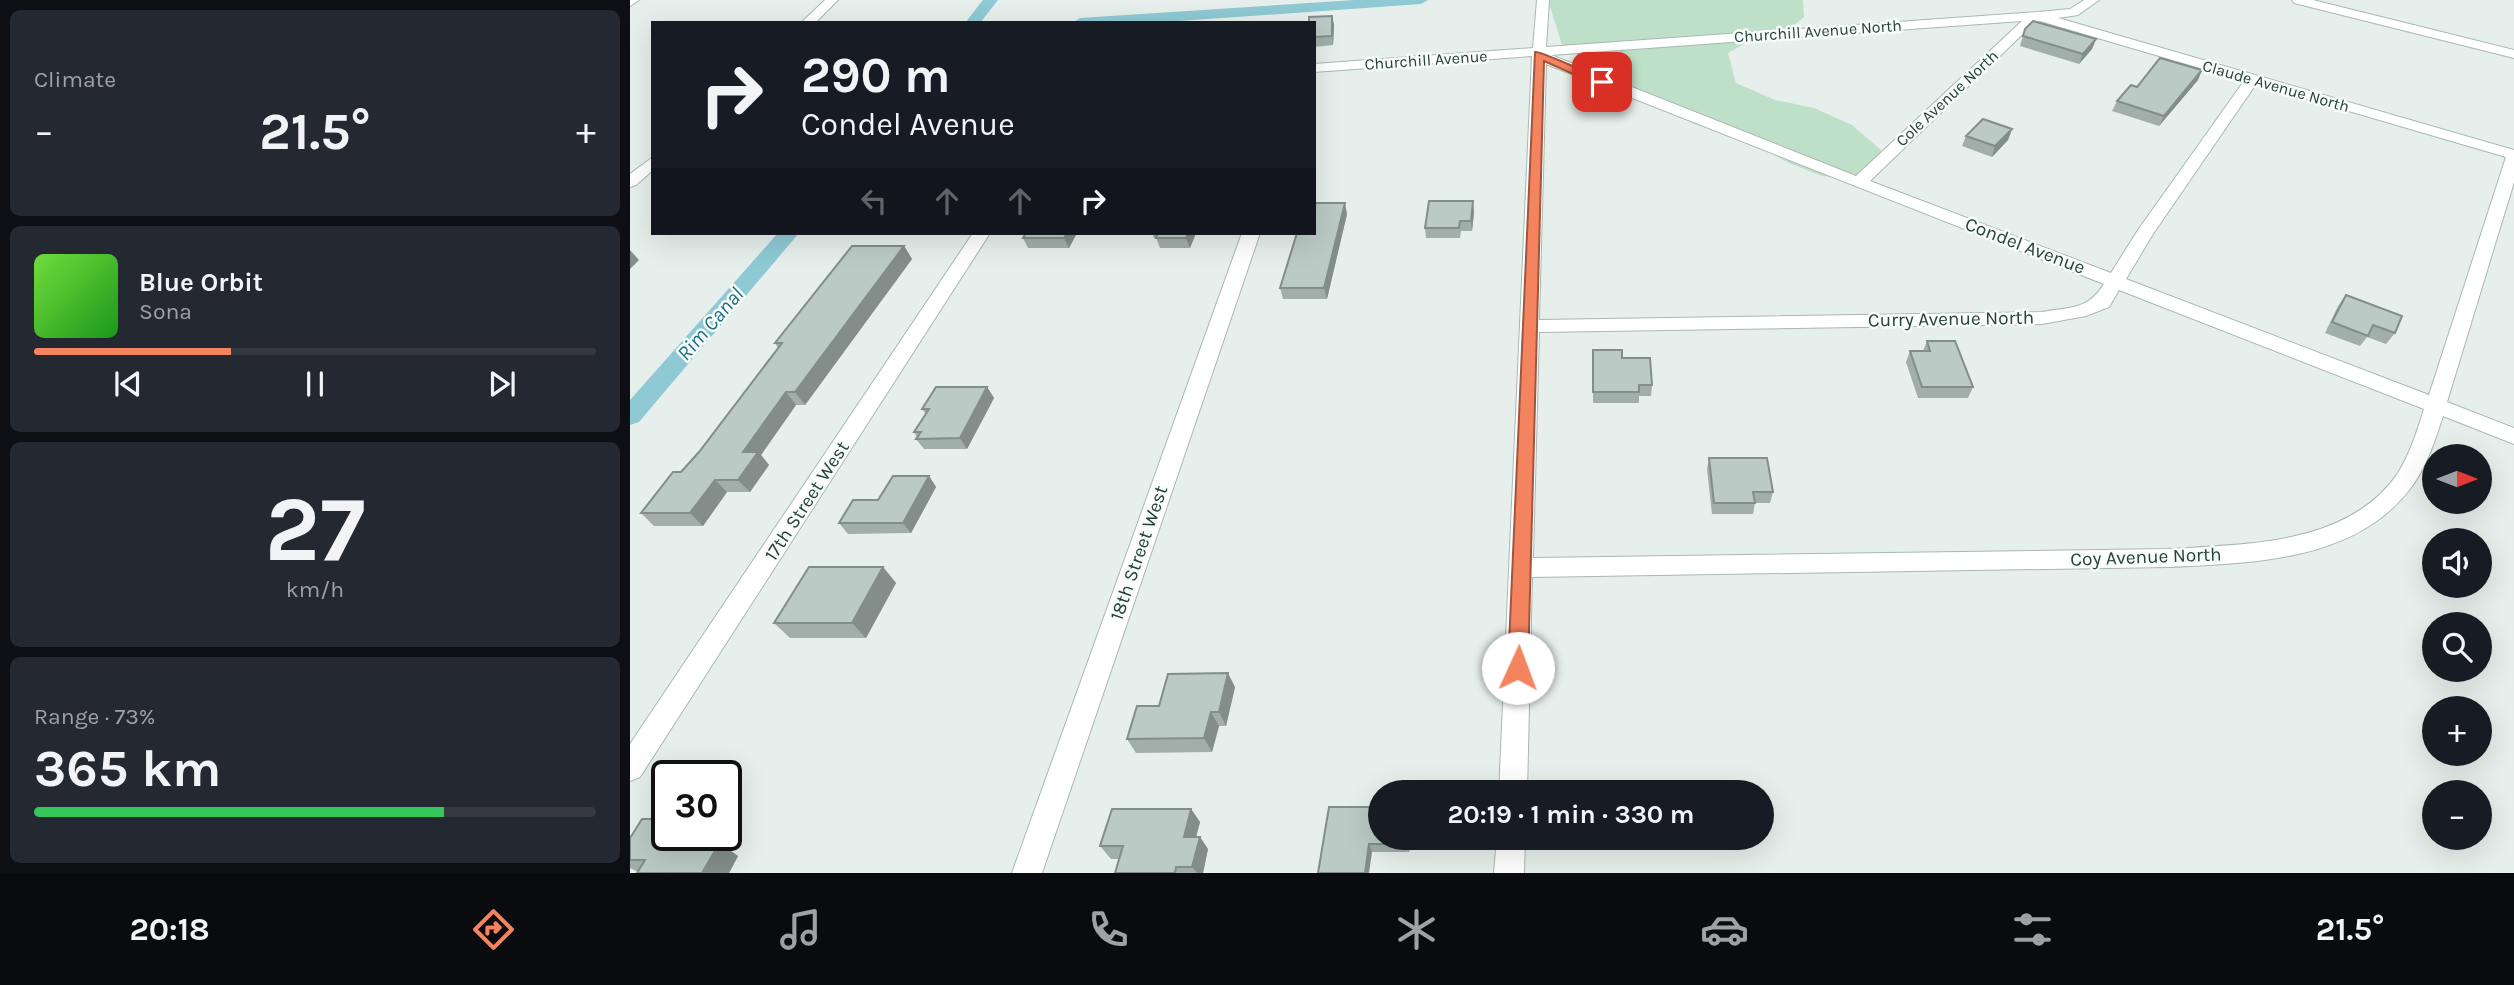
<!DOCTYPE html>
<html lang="en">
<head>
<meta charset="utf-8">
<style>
  body { margin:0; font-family:Karla,sans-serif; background:#242831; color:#f1f3f6; height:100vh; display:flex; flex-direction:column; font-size:26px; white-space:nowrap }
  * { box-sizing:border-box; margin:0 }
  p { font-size:23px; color:#9ea1a6 }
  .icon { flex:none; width:38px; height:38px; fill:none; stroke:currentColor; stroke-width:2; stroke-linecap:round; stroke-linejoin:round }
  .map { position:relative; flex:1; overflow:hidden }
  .details { display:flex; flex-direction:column; gap:10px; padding:10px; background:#0d0f14; width:630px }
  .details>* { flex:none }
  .top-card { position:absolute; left:21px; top:21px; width:665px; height:214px; border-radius:0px; box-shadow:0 7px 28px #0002; background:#171b24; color:#f1f3f6; overflow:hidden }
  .needle { width:46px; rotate:90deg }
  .tools { position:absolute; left:1792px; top:444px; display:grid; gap:14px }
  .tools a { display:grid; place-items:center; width:70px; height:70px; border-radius:50%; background:#171b24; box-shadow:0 7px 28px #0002; font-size:35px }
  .speed { position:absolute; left:21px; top:760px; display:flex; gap:14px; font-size:35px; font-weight:700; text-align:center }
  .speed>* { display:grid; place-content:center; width:91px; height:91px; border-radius:50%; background:#171b24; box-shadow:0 7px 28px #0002; line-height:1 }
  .speed .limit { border:4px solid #111; border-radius:10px; background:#fff; color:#111 }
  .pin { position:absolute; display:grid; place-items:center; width:60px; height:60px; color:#fff; margin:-30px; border-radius:14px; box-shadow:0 4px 10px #0006 }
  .me { position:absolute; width:77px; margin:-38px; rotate:2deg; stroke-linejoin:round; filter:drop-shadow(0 0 5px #0008) }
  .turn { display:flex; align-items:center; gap:24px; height:147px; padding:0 35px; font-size:32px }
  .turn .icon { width:91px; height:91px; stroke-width:2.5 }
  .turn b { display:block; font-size:49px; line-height:60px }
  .lanes { display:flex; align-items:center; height:66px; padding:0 35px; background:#0003; justify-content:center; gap:35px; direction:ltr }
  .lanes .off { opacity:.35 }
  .big { font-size:52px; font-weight:700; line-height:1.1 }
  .details .widget { flex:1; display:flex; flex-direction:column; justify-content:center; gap:10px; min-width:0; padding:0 24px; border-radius:10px; background:#242831 }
  .details .dial { align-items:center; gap:0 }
  .dial b { font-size:91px; line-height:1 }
  .song { display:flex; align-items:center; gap:21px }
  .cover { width:84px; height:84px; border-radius:10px; background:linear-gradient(135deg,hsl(100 70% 55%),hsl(120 70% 35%)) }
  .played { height:7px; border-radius:4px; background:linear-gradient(90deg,#f4845f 35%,#363941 35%) }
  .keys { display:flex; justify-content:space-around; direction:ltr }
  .heat { display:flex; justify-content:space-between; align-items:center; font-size:38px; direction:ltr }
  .charge { height:10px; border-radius:5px; background:linear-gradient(90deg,#34c759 73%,#363941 0) }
  .trip { position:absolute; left:738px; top:780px; width:406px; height:70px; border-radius:35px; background:#171b24; box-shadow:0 7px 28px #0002; font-weight:700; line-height:70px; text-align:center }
  .menu { display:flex; height:112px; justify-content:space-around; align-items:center; background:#090b0e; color:#9ea1a6 }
  .menu .icon { width:49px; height:49px }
  .menu .active { color:#f4845f }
  .menu b { font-size:32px; color:#f1f3f6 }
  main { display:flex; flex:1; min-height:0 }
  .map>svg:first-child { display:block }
  .green { fill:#bfe0c8 }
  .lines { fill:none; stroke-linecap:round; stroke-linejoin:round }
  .canal { fill:#8ec9d4; fill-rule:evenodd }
  .minor-casing { stroke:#a8b8b2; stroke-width:2 }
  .minor { fill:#fff; fill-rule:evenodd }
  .wall { fill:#a1aea9 }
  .shaded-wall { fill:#838d89 }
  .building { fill:#bbcac4; stroke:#838d89; stroke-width:2 }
  .route { fill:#f4845f; stroke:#9f563e; stroke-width:2 }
  .labels { text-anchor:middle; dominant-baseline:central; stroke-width:5; stroke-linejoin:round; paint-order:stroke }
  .far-street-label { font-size:16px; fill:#24423a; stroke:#f7fbf9 }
  .street-label { font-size:19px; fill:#24423a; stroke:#f7fbf9 }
  .water-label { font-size:21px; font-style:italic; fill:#1c6f80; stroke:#f7fbf9 }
</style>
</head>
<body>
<main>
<section class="details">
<div class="widget"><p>Climate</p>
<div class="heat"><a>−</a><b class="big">21.5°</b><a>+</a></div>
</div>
<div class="widget">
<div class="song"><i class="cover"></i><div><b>Blue Orbit</b><p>Sona</p></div></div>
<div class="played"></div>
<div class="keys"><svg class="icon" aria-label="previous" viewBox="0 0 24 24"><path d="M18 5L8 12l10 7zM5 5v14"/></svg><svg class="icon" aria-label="pause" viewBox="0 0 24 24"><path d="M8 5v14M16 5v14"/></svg><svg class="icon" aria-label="next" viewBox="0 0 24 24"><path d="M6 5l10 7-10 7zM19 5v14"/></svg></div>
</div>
<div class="widget dial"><b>27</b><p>km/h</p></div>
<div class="widget"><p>Range · 73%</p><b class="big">365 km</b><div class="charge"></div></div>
</section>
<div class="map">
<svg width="1884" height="873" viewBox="0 0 1884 873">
  <rect width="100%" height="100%" fill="#e6efeb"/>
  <path class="green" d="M918 0H1173L1174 17 1157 31 1119 41 1098 53 1106 83 1145 100 1184 108 1222 125 1251 150 1246 164 1227 178 1192 176 1159 163 1108 135 1064 124 1017 99 932 45Z"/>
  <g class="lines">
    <path class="canal" d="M353 0H368L350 23H335Z
      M725 0H798L791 4 521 23H443L450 18Z
      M148 233H169L9 422 0 425V400Z"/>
    <g class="minor-casing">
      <path id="minor" d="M0 0H9L0 6Z
        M195 0H208L185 23H171Z
        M907 0H919L916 47 1408 12 1440 9 1454 0H1469L1448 15 1428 18 1884 150V182L1817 402 1884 428V444L1813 416C1805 441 1796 468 1780 489 1724 562 1621 563 1538 567L902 577 897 793H869L902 56 684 72V64L903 48ZM1392 21 1226 176 921 55ZM1410 21 1614 81 1508 230 1481 273 1240 181 1397 30ZM916 64 1474 284C1458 310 1440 307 1412 312L909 320ZM1626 84 1876 157 1799 395 1496 279 1523 234ZM1489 290 1794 409C1787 431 1780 454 1768 473 1718 546 1616 544 1538 549L903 558 909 332 1412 324 1456 316 1479 307Z
        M1662 0H1683L1884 50V58L1664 3Z
        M23 157V170L6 185 0 187V174Z
        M343 233H360L10 777 0 781V744Z
        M612 233H630L412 873H382Z
        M867 838H895L894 873H864Z"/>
    </g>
    <use href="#minor" class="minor"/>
  </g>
  <path class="wall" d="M702 16 704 25 703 45 684 47V23Z
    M1395 29 1466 39 1462 49 1449 64 1390 46Z
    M1568 80 1529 126 1482 111 1487 101 1507 87Z
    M1382 129 1378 140 1362 157 1332 146 1336 136Z
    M844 212 842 231H831L830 238H796L795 228Z
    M717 214 697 299H653L650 288Z
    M447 233 439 248H398L393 238Z
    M522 233H566L560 248H530L526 238H524Z
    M274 246 282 259 175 405H166L131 455 139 465 120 492H97L73 526H24L11 513 51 472 69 452 148 348 145 343Z
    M1716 295 1765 333 1756 344 1737 337 1730 346 1695 333 1708 306Z
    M1297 341 1343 387 1338 398H1288L1276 362 1280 351H1293Z
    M963 350 992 358 1022 385 1021 396H1009V403H963Z
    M357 387 364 398 337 449H294L286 439 287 437 284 432 296 414 292 409Z
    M1079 458 1143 492 1140 503H1125L1123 514H1082L1077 469Z
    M299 476 306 487 281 533 218 534 209 523 248 500Z
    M253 567 266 583 236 638H160L144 623Z
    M605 687 596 726H589L582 752 506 753 497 739 529 706Z
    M699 807 781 838 779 852H742Z
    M561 809 570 822 566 837H570L578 849 573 873H485L489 859H481L470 846Z
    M96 824 107 832 98 849 108 856 99 873H7L8 872 0 868V838L96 835Z"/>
  <path class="shaded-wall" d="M702 16 704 25 703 45 702 36Z
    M1466 39 1462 49 1449 64 1453 54Z
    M1572 70 1568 80 1529 126 1534 116Z
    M1382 129 1378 140 1362 157 1365 146Z
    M843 201 844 212 842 231 841 221Z
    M715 203 717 214 697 299 694 288Z
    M437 233H447L439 248 434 238Z
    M558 233H566L560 248 556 238Z
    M274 246 282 259 175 405 165 392Z
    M0 250 9 260 0 269Z
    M357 387 364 398 337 449 330 438Z
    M156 392 166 405 131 455 139 465 120 492 108 480 113 452Z
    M299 476 306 487 281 533 273 523Z
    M85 480 97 492 73 526 60 513Z
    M253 567 266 583 236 638 222 623Z
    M598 673 605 687 596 726 589 712Z
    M581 712 589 726 582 752 574 738Z
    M561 809 570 822 563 849 554 837Z
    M96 824 107 832 98 849 108 856 99 873H72L74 844 79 835H96Z
    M570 837 578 849 573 873H567L562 867Z
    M777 838H781L779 852 776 844Z
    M739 844 742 852 739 873H735Z"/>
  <path class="building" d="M702 16V36L684 37V23H679V17Z
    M1403 21 1466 39 1453 54 1393 36 1395 29Z
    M1530 58 1572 70 1534 116 1487 101 1501 85 1507 87Z
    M1353 119 1382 129 1365 146 1336 136Z
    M799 201H843L841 221H830L829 228H795Z
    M684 203H715L694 288H650L667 233H684Z
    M396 233H437L434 238H393Z
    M528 233H558L556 238H526Z
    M222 246H274L165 392H156L113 452H128L108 480H85L60 513H11L43 472H51L69 452 152 343H145Z
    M1716 295 1772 316 1765 333 1743 325 1738 336 1702 322Z
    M1297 341H1325L1343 387H1292L1280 351H1300Z
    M963 350H992V358H1020L1022 385H1009V392H963Z
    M306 387H357L330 438 286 439 291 432H284L299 409H292Z
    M1079 458H1137L1143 492H1123L1125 503H1084Z
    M263 476H299L273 523H209L223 500H248Z
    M179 567H253L222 623H144Z
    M598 673 589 712H581L574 738 497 739 507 706H529L538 674Z
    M699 807H751V838H777L776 844H739L735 873H688Z
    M482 809H561L554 837H570L562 867H546L545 873H485L493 846H470Z
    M12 819H37V835H79L74 844H89L72 873H7L15 860H0V838Z"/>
  <path class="route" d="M905 52C910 51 971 78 977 82L968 85 914 61 898 668 895 674 888 677 881 674 878 668Z"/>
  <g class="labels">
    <g class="far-street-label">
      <text transform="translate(1188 31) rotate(-4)">Churchill Avenue North</text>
      <text transform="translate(796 60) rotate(-4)">Churchill Avenue</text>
      <text transform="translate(1646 86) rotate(16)">Claude Avenue North</text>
      <text transform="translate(1317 98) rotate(-43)">Cole Avenue North</text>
    </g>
    <g class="street-label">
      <text transform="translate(1395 246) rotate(21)">Condel Avenue</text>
      <text transform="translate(1321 319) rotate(-1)">Curry Avenue North</text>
      <text transform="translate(177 501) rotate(-57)">17th Street West</text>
      <text transform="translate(509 553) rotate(-71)">18th Street West</text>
      <text transform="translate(1516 557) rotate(-2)">Coy Avenue North</text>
    </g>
    <g class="water-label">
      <text transform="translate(80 324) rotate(-49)">Rim Canal</text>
    </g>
  </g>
</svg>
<div class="tools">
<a><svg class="needle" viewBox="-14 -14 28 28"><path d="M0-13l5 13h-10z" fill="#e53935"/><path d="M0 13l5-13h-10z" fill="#9ea1a6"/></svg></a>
<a><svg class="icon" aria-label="sound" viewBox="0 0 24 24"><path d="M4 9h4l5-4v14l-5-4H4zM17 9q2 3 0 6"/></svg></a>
<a><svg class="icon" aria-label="search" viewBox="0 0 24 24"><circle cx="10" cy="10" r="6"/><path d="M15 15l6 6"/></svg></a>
<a>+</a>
<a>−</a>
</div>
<div class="speed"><div class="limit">30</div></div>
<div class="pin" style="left:972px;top:82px;background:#d93025"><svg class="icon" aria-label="arrive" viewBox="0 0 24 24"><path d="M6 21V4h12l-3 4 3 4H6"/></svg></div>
<svg class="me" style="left:888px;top:668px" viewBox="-20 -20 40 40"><circle r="19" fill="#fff"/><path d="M0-13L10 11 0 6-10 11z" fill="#f4845f"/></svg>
<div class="trip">20:19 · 1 min · 330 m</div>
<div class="top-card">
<div class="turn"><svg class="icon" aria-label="right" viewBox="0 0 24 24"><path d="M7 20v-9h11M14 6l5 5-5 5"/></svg><div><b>290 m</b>Condel Avenue</div></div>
<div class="lanes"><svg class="icon off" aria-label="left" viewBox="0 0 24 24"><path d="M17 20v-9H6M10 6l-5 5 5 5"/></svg><svg class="icon off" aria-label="ahead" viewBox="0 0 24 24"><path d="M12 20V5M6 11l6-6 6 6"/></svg><svg class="icon off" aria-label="ahead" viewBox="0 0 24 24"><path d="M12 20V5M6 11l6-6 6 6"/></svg><svg class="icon" aria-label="right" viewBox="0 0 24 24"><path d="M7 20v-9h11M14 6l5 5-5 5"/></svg></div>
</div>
</div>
</main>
<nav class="menu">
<b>20:18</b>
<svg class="icon active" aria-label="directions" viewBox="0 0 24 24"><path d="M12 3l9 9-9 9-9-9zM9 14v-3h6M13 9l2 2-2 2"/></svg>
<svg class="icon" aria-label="music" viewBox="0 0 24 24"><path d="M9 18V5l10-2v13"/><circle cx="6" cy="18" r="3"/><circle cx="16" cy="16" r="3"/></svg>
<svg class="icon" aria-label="phone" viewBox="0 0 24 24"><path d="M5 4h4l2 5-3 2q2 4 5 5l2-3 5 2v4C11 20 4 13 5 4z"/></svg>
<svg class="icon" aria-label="climate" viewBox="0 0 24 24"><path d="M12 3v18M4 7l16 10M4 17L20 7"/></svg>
<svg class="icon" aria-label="car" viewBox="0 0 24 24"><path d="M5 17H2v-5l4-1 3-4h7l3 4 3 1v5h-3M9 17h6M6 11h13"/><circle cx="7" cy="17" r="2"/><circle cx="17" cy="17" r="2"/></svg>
<svg class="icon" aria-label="filters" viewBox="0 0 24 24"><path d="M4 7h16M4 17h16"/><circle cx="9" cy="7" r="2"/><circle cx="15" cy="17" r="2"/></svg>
<b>21.5°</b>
</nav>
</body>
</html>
